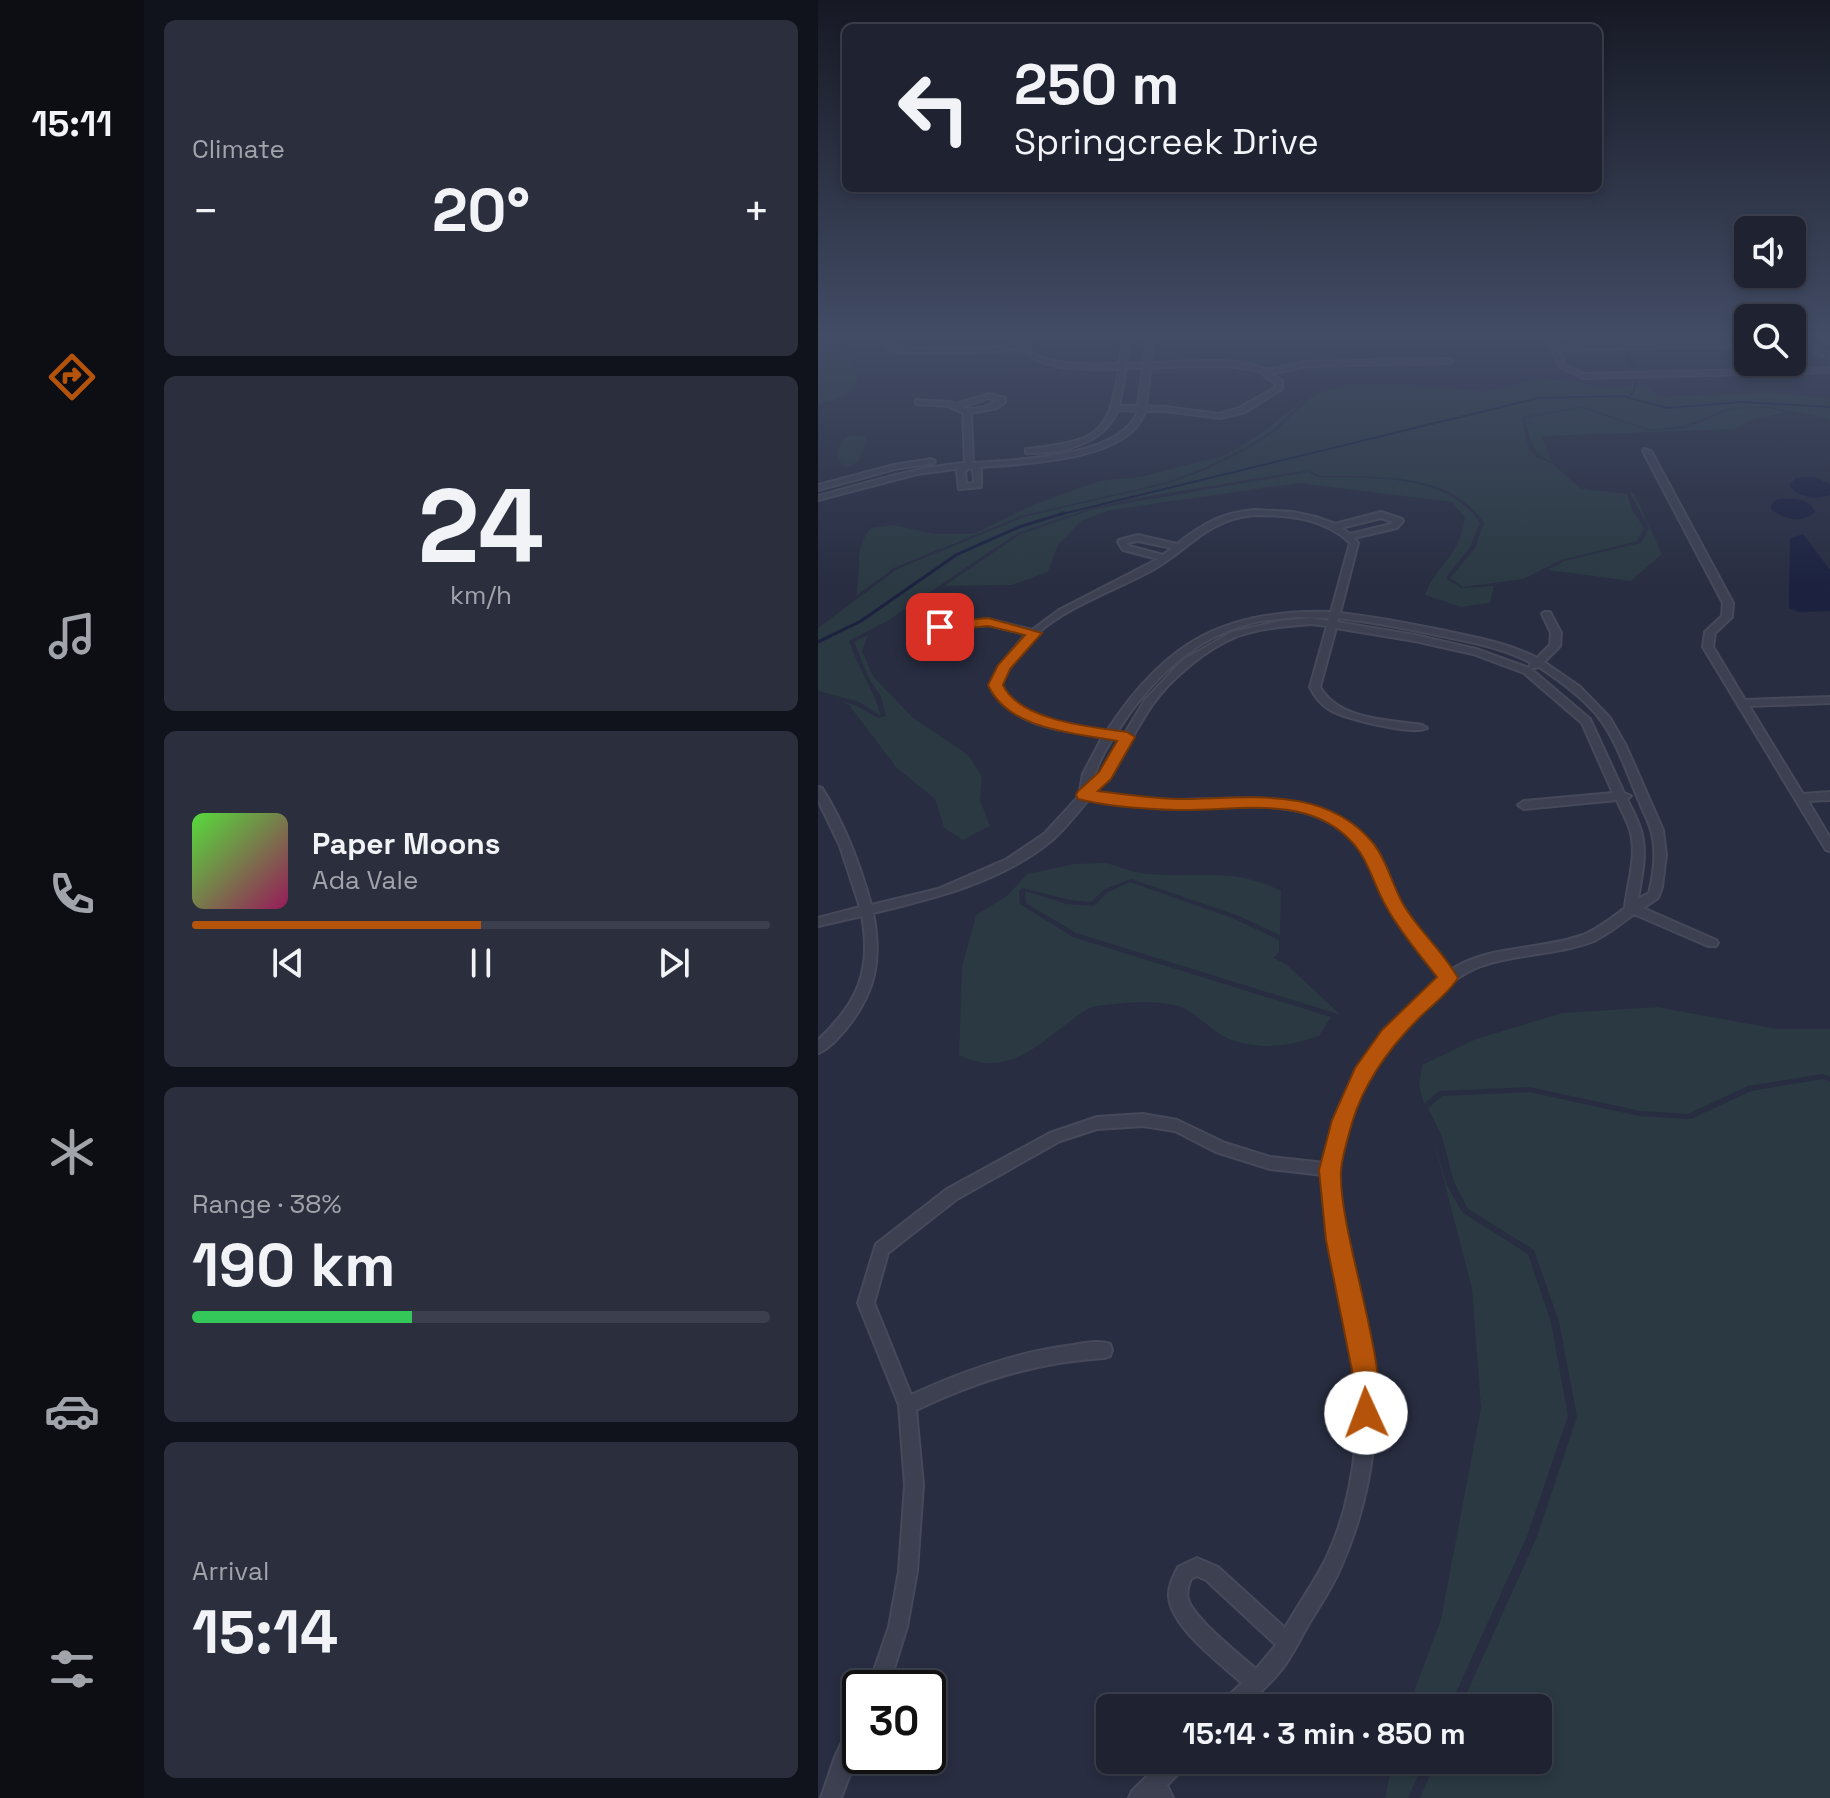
<!DOCTYPE html>
<html lang="en">
<head>
<meta charset="utf-8">
<style>
  body { margin:0; font-family:"Space Grotesk",sans-serif; background:#2b2f3d; color:#f1f3f6; height:100vh; display:flex; flex-direction:column; font-size:30px; white-space:nowrap }
  * { box-sizing:border-box; margin:0 }
  p { font-size:26px; color:#a1a4ab }
  .icon { flex:none; width:44px; height:44px; fill:none; stroke:currentColor; stroke-width:2; stroke-linecap:round; stroke-linejoin:round }
  .map { position:relative; flex:1; overflow:hidden }
  .drawer { display:flex; flex-direction:column; gap:20px; padding:20px; background:#10131b; width:674px }
  .drawer>* { flex:none }
  .banner { position:absolute; left:24px; top:24px; width:760px; height:168px; border-radius:12px; box-shadow:0 4px 12px #0003,0 0 0 2px #3c3f4d; background:#1e2231; color:#f1f3f6; overflow:hidden }
  .fabs { position:absolute; left:916px; top:216px; display:grid; gap:16px }
  .fabs a { display:grid; place-items:center; width:72px; height:72px; border-radius:12px; background:#1e2231; box-shadow:0 4px 12px #0003,0 0 0 2px #3c3f4d; font-size:40px }
  .speed { position:absolute; left:24px; top:1670px; display:flex; gap:16px; font-size:40px; font-weight:700; text-align:center }
  .speed>* { display:grid; place-content:center; width:104px; height:104px; border-radius:50%; background:#1e2231; box-shadow:0 4px 12px #0003,0 0 0 2px #3c3f4d; line-height:1 }
  .speed .limit { border:4px solid #111; border-radius:12px; background:#fff; color:#111 }
  .pin { position:absolute; display:grid; place-items:center; width:68px; height:68px; color:#fff; margin:-34px; border-radius:16px; box-shadow:0 4px 12px #0006 }
  .me { position:absolute; width:88px; margin:-44px; rotate:358deg; stroke-linejoin:round; filter:drop-shadow(0 0 6px #0008) }
  .turn { display:flex; align-items:center; gap:28px; height:168px; padding:0 40px; font-size:36px }
  .turn .icon { width:104px; height:104px; stroke-width:2.5 }
  .turn b { display:block; font-size:56px; line-height:68px }
  .big { font-size:60px; font-weight:700; line-height:1.1 }
  .drawer .widget { flex:1; display:flex; flex-direction:column; justify-content:center; gap:12px; min-width:0; padding:0 28px; border-radius:12px; background:#2b2f3d }
  .drawer .dial { align-items:center; gap:0 }
  .dial b { font-size:104px; line-height:1 }
  .song { display:flex; align-items:center; gap:24px }
  .cover { width:96px; height:96px; border-radius:12px; background:linear-gradient(135deg,hsl(110 70% 55%),hsl(330 70% 35%)) }
  .played { height:8px; border-radius:4px; background:linear-gradient(90deg,#b45309 50%,#3c3f4d 50%) }
  .keys { display:flex; justify-content:space-around; direction:ltr }
  .heat { display:flex; justify-content:space-between; align-items:center; font-size:44px; direction:ltr }
  .charge { height:12px; border-radius:6px; background:linear-gradient(90deg,#34c759 38%,#3c3f4d 0) }
  .trip { position:absolute; left:278px; top:1694px; width:456px; height:80px; border-radius:12px; background:#1e2231; box-shadow:0 4px 12px #0003,0 0 0 2px #3c3f4d; font-weight:700; line-height:80px; text-align:center }
  main { display:flex; flex:1; min-height:0 }
  .tab-bar { display:flex; flex-direction:column; width:144px; justify-content:space-around; align-items:center; background:#0c0e14; color:#a1a4ab }
  .tab-bar .icon { width:56px; height:56px }
  .tab-bar .selected { color:#b45309 }
  .tab-bar b { font-size:36px; color:#f1f3f6 }
  .map>svg:first-child { display:block }
  .green { fill:#2a3942 }
  .water { fill:#1b213f }
  .lines { fill:none; stroke-linecap:round; stroke-linejoin:round }
  .stream-far1 { stroke:#1b213f; stroke-width:2 }
  .stream { stroke:#1b213f; stroke-width:3 }
  .street-casing { stroke:#46495a; stroke-width:4 }
  .street { fill:#3c4051; fill-rule:evenodd }
  .route { fill:#b45309; stroke:#753606; stroke-width:2 }
</style>
</head>
<body>
<main>
<nav class="tab-bar">
<b>15:11</b>
<svg class="icon selected" aria-label="directions" viewBox="0 0 24 24"><path d="M12 3l9 9-9 9-9-9zM9 14v-3h6M13 9l2 2-2 2"/></svg>
<svg class="icon" aria-label="music" viewBox="0 0 24 24"><path d="M9 18V5l10-2v13"/><circle cx="6" cy="18" r="3"/><circle cx="16" cy="16" r="3"/></svg>
<svg class="icon" aria-label="phone" viewBox="0 0 24 24"><path d="M5 4h4l2 5-3 2q2 4 5 5l2-3 5 2v4C11 20 4 13 5 4z"/></svg>
<svg class="icon" aria-label="climate" viewBox="0 0 24 24"><path d="M12 3v18M4 7l16 10M4 17L20 7"/></svg>
<svg class="icon" aria-label="car" viewBox="0 0 24 24"><path d="M5 17H2v-5l4-1 3-4h7l3 4 3 1v5h-3M9 17h6M6 11h13"/><circle cx="7" cy="17" r="2"/><circle cx="17" cy="17" r="2"/></svg>
<svg class="icon" aria-label="filters" viewBox="0 0 24 24"><path d="M4 7h16M4 17h16"/><circle cx="9" cy="7" r="2"/><circle cx="15" cy="17" r="2"/></svg>
</nav>
<section class="drawer">
<div class="widget"><p>Climate</p>
<div class="heat"><a>−</a><b class="big">20°</b><a>+</a></div>
</div>
<div class="widget dial"><b>24</b><p>km/h</p></div>
<div class="widget">
<div class="song"><i class="cover"></i><div><b>Paper Moons</b><p>Ada Vale</p></div></div>
<div class="played"></div>
<div class="keys"><svg class="icon" aria-label="previous" viewBox="0 0 24 24"><path d="M18 5L8 12l10 7zM5 5v14"/></svg><svg class="icon" aria-label="pause" viewBox="0 0 24 24"><path d="M8 5v14M16 5v14"/></svg><svg class="icon" aria-label="next" viewBox="0 0 24 24"><path d="M6 5l10 7-10 7zM19 5v14"/></svg></div>
</div>
<div class="widget"><p>Range · 38%</p><b class="big">190 km</b><div class="charge"></div></div>
<div class="widget"><p>Arrival</p><b class="big">15:14</b></div>
</section>
<div class="map">
<svg width="1012" height="1798" viewBox="0 0 1012 1798">
  <rect width="100%" height="100%" fill="#282d41"/>
  <path class="green" d="M0 336H26L22 342C25 352 34 360 38 370 46 393 16 400 0 404Z
    M718 379 755 381 782 387 827 385 841 397 958 393 1012 399V419L949 406 911 408 866 426 832 430 764 406 704 417 709 446 719 457 735 464 763 489 809 494 814 510 826 528 819 541 743 560 705 579 645 587 632 578 657 548 666 523C633 471 556 477 501 476L491 470 319 498 274 508 216 527 198 534 71 620 31 641C40 668 56 690 63 716L41 702 0 691V628L79 569 206 517 352 483 387 470 432 448 459 430 493 397 528 384 592 385 670 392Z
    M490 396 456 429 429 447 384 469 350 482 203 516 76 568 38 596C44 571 35 548 53 528L76 525 117 534H155L215 505 281 481 322 477 407 455 441 435Z
    M764 408 832 431 868 428 913 409 949 408 969 412 937 419 915 429 727 436 724 438 734 462C713 453 712 439 707 418Z
    M32 435 48 437 49 441 40 462 28 468C15 458 17 445 32 435Z
    M490 472 500 477C554 479 628 472 662 523L652 547 628 578 643 588 676 586 672 603 643 607 607 595C614 576 621 572 632 556 641 545 644 531 647 518L634 502 481 483 292 510 263 521 240 545 230 572 194 585 126 586 201 535 276 509Z
    M812 493H816L844 554 813 581 730 570 746 561 823 543 831 528Z
    M50 635 44 651 55 676 94 717 150 755 164 776 162 800 172 826 145 840 126 828 117 799 78 767 31 705 20 700 37 705 60 718 68 716 63 696 51 679 36 642Z
    M288 863C302 867 317 873 332 874 381 878 415 867 463 891L462 935 421 916 313 879 287 889 273 902 252 900 204 888 201 891 202 904 255 937 513 1017 501 1036C472 1046 441 1051 411 1039 395 1032 382 1017 366 1008 351 1001 321 1002 305 1003 295 1005 279 1004 270 1009 227 1035 196 1082 141 1055L144 967 158 915 189 896 209 874 256 864Z
    M312 882 417 919 461 940V952L456 958 469 965 523 1015 258 933 208 903 207 891 249 904 276 906 290 892Z
    M839 1007 959 1029H1012V1077L1005 1074 930 1086 870 1114 822 1111 711 1087 621 1091 606 1104 601 1085 604 1065 658 1039 744 1013Z
    M1006 1079 1012 1082V1798H602L619 1760H720V1708H642L718 1539 759 1417 741 1322 716 1250 650 1209 636 1182 624 1137 610 1108 624 1096 712 1092 821 1116 873 1119 933 1091Z
    M612 1126 628 1183 644 1212 710 1254 733 1322 750 1416 709 1536 631 1708H590L623 1619 663 1408 654 1289Z
    M575 1760H607L590 1798H567Z"/>
  <path class="water" d="M996 477 1012 484V495C998 500 980 498 971 485L978 478Z
    M959 499C973 497 992 498 997 512 986 524 965 520 953 509V505Z
    M985 534 1012 570V611L981 612 971 608 972 539Z"/>
  <g class="lines">
    <path class="stream-far1" d="M797 336 803 346
      M806 350 819 373
      M811 396 816 392 818 378
      M240 515 720 398 805 396 849 408 924 402 1012 407"/>
    <path class="stream" d="M0 642 43 621 138 555 201 527 246 513"/>
    <g class="street-casing">
      <path id="street" d="M71 336H77L76 346 82 349 172 348 201 344 196 336H203C206 341 209 348 214 352 229 366 280 365 301 364L306 336H312L308 364H326L330 336H336L333 363C364 362 422 356 448 370L488 362 631 359 634 361 631 363 488 366 453 374 464 381V389L427 412 402 418 347 411H327C313 461 204 464 161 467L163 469V487L141 489 139 471 141 468 137 469 99 474 0 500V496C49 483 96 467 147 463L145 413 130 406 98 404V400L131 402 138 404 171 394 187 398V402L179 408 153 413 155 463C197 460 304 458 320 411L300 410C285 445 243 454 208 453V449H211C277 440 291 438 301 369 273 369 221 372 204 348L172 352 81 353 69 347ZM370 366H411L441 371 457 384V388L421 408 402 414 347 407 328 406 332 368ZM308 368H325L320 406H301ZM171 398 178 401C170 407 154 411 144 407ZM151 468 155 470 156 483 148 484 147 472Z
        M727 336H733L738 346 930 342V346L740 350 747 365 766 374 1012 368V372L765 378 742 367Z
        M974 343 996 347 1012 354V359L992 350 974 347Z
        M826 449 833 451 915 603 914 617 897 633 895 647 927 700 1012 697V703L931 706 985 794 1012 792V800L990 801 1012 838V851L1008 850 885 647 887 632 904 616 905 603 825 451Z
        M113 459 117 461 116 463 77 469 0 490V485L76 465Z
        M436 510 475 512 498 517 517 524 563 512 584 519 585 521 579 528 536 538 540 543 522 613C558 617 593 624 628 631 659 638 690 643 719 658L732 645 733 633 724 614 726 612H732L743 633 742 646 726 662 762 687 792 718 808 746 845 830 848 855 844 887 840 898 825 908 898 940 900 943 898 946H890L816 914C803 924 790 934 776 941 740 955 700 953 663 966 642 974 625 988 609 1004 563 1049 522 1111 520 1178 518 1206 525 1234 531 1262 540 1303 553 1344 556 1386 561 1447 547 1514 522 1569 513 1590 500 1608 489 1627 481 1641 474 1656 464 1669 453 1683 439 1695 426 1708H402L405 1701 424 1683C402 1663 354 1628 351 1597 350 1586 356 1576 360 1567L379 1558 400 1567 467 1628C480 1605 496 1583 508 1559 540 1492 546 1404 532 1332 521 1280 503 1228 505 1175L452 1169 398 1152 357 1131 325 1126 279 1129 242 1141 139 1199 70 1253 56 1303 93 1395C145 1371 198 1352 255 1345 266 1343 281 1340 292 1344L294 1350 292 1356 286 1358C219 1362 159 1381 98 1410L105 1485 99 1571 89 1627 70 1688H50L71 1627 81 1571 87 1485 81 1405 40 1303 58 1244 129 1189 232 1133 279 1117 325 1114 359 1120 407 1143 452 1157 507 1163C522 1087 564 1027 622 977 603 953 583 929 569 902 560 886 557 866 546 852 500 792 423 808 357 808 328 808 299 803 271 799 259 813 247 829 233 841 183 882 117 898 55 913 64 959 58 992 28 1029 20 1038 11 1049 0 1053V1040C40 1003 54 970 44 916L0 926V918L42 907 22 846 0 800V787L4 788C27 825 42 864 53 905L120 889 189 859 226 834 261 796 265 774 285 736C252 732 207 728 183 701 179 697 175 690 172 685L187 659 208 634 170 625 122 630 117 627 119 625 170 619 214 630 241 610 340 559 305 550 300 542 301 540 320 535 359 544C385 524 403 513 436 510ZM436 515C470 515 507 518 532 543L513 612C406 609 347 642 289 731 249 725 206 721 182 685 194 663 207 643 227 627 260 602 300 589 336 569 374 547 388 520 436 515ZM563 518 575 522 573 524 532 534 523 528ZM320 541 354 548 345 555 311 546 309 543ZM480 617 511 618 510 621 493 618 463 621 414 632 365 660 327 700 283 773 274 783C278 766 286 752 295 738L302 737 303 735 299 732C332 680 379 633 443 621 455 619 468 618 480 617ZM520 618C555 622 590 629 624 636 655 643 686 648 713 663L711 668 658 649 597 635 519 622ZM493 624 509 626 492 687C497 697 502 704 512 710 528 719 596 736 609 728L604 725C571 720 520 720 502 687L518 628 597 641 655 654 706 673 764 723 795 793 706 801 700 805 706 809 799 800C803 810 809 820 812 830 820 855 809 884 807 908 794 918 780 929 765 935 721 951 671 944 631 971 614 949 595 927 581 902 571 884 567 863 555 847 507 785 424 800 356 800 329 800 303 796 277 793 301 767 314 734 334 705 353 678 389 648 420 636 442 628 469 626 493 624ZM721 667C741 680 762 695 778 714 799 739 809 774 822 803 826 814 833 825 835 838 838 856 836 874 831 893L820 899C823 879 829 856 824 835 822 823 814 810 809 799L813 796 806 793 772 719 713 669ZM379 1576 388 1580 458 1645 438 1669C422 1655 375 1618 370 1599 368 1592 370 1586 373 1579Z
        M42 1716V1748L23 1798H3L17 1757 35 1719Z
        M346 1760H370L367 1767 349 1785 355 1798H311L314 1791Z"/>
    </g>
    <use href="#street" class="street"/>
  </g>
  <linearGradient id="sky" x2="0" y2="1"><stop stop-color="#161924"/><stop offset="0.57" stop-color="#424c65"/><stop offset="1" stop-color="#424c65" stop-opacity="0"/></linearGradient>
  <rect width="1012" height="588" fill="url(#sky)"/>
  <path class="route" d="M170 618 224 633 192 669 185 685C202 721 274 727 309 732L317 737 293 779 280 791C306 794 333 798 360 799 427 799 506 784 555 843 569 860 574 885 585 904 600 930 625 951 640 978 631 993 614 1005 602 1017 572 1047 546 1082 534 1123 530 1138 524 1156 523 1171 520 1233 576 1376 557 1422L548 1425 539 1422 536 1413 534 1370 508 1240 501 1170 514 1120 537 1068 564 1030 619 977C601 954 583 933 569 908 555 885 551 858 531 839 486 793 414 812 357 810 326 809 290 807 260 799L258 795 260 791 281 772 299 741C257 733 190 730 170 685L180 665 207 635 170 626 122 631 114 627 122 622Z"/>
</svg>
<div class="fabs">
<a><svg class="icon" aria-label="sound" viewBox="0 0 24 24"><path d="M4 9h4l5-4v14l-5-4H4zM17 9q2 3 0 6"/></svg></a>
<a><svg class="icon" aria-label="search" viewBox="0 0 24 24"><circle cx="10" cy="10" r="6"/><path d="M15 15l6 6"/></svg></a>
</div>
<div class="speed"><div class="limit">30</div></div>
<div class="pin" style="left:122px;top:627px;background:#d93025"><svg class="icon" aria-label="arrive" viewBox="0 0 24 24"><path d="M6 21V4h12l-3 4 3 4H6"/></svg></div>
<svg class="me" style="left:548px;top:1413px" viewBox="-20 -20 40 40"><circle r="19" fill="#fff"/><path d="M0-13L10 11 0 6-10 11z" fill="#b45309"/></svg>
<div class="trip">15:14 · 3 min · 850 m</div>
<div class="banner">
<div class="turn"><svg class="icon" aria-label="left" viewBox="0 0 24 24"><path d="M17 20v-9H6M10 6l-5 5 5 5"/></svg><div><b>250 m</b>Springcreek Drive</div></div>
</div>
</div>
</main>
</body>
</html>
